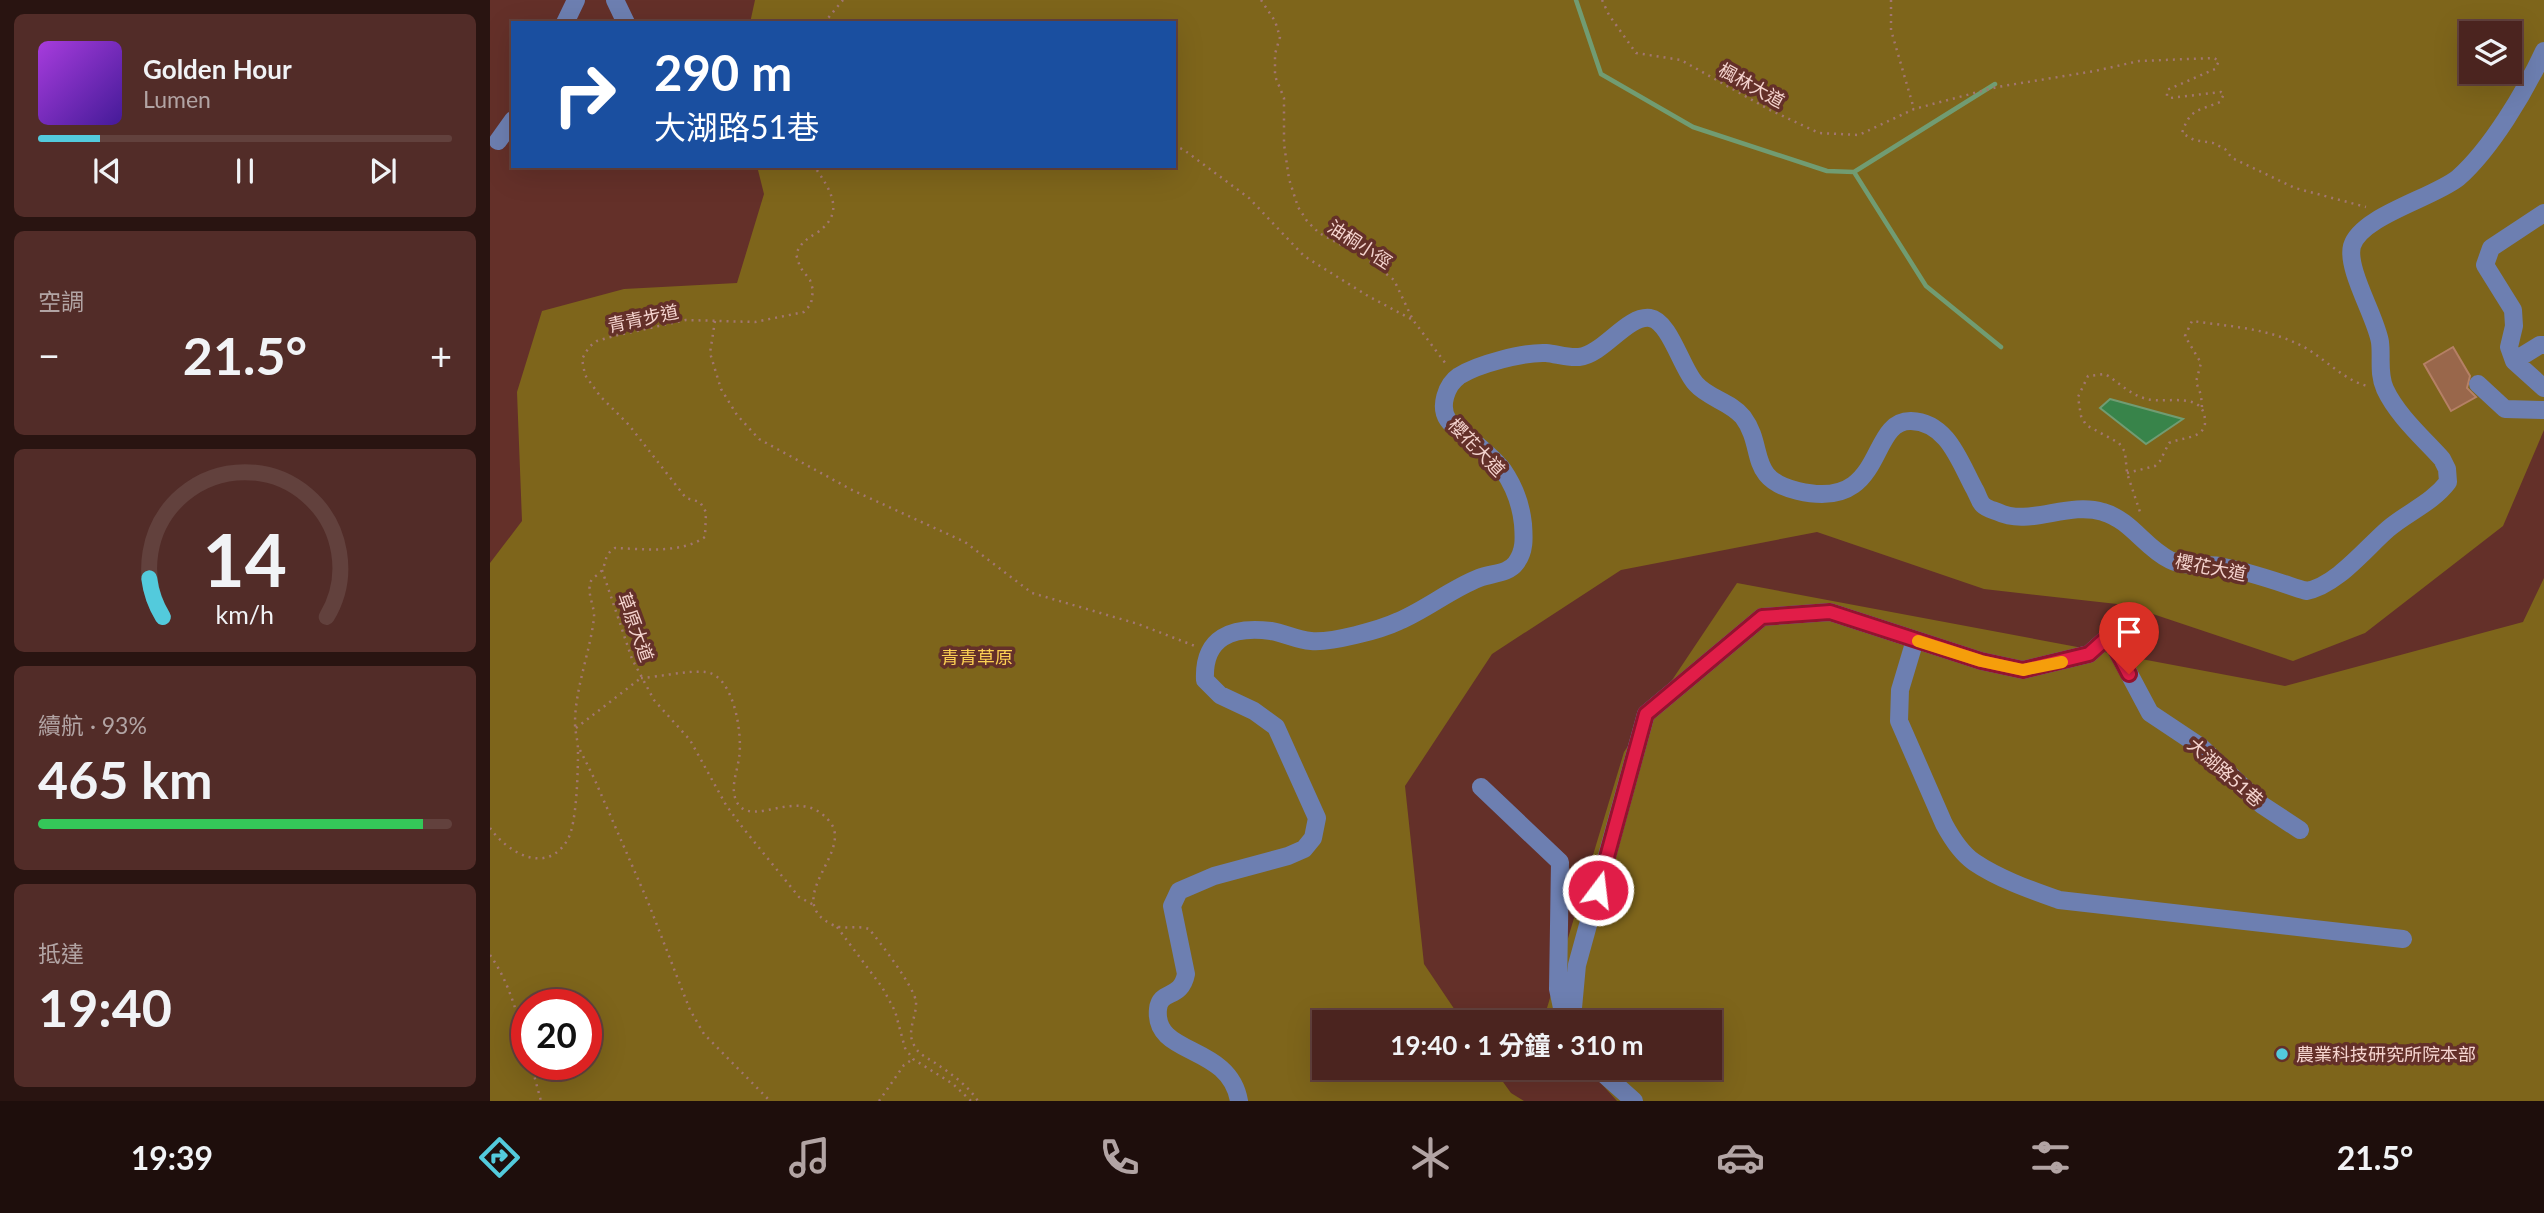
<!DOCTYPE html>
<html lang="zh-TW">
<head>
<meta charset="utf-8">
<style>
  body { margin:0; font-family:Lato,"Noto Sans TC",sans-serif; background:#522c28; color:#f1f3f6; height:100vh; display:flex; flex-direction:column; font-size:26px; white-space:nowrap }
  * { box-sizing:border-box; margin:0 }
  p { font-size:23px; color:#b2a4a4 }
  .icon { flex:none; width:38px; height:38px; fill:none; stroke:currentColor; stroke-width:2; stroke-linecap:round; stroke-linejoin:round }
  .map { position:relative; flex:1; overflow:hidden }
  .side { display:flex; flex-direction:column; gap:14px; padding:14px; background:#291411; width:490px }
  .side>* { flex:none }
  .top-card { position:absolute; left:21px; top:21px; width:665px; height:147px; border-radius:0px; box-shadow:0 7px 28px #0002,0 0 0 2px #62413d; background:#1a4fa0; color:#fff; overflow:hidden }
  .fabs { position:absolute; left:1969px; top:21px; display:grid; gap:14px }
  .fabs a { display:grid; place-items:center; width:63px; height:63px; border-radius:0px; background:#4b241f; box-shadow:0 7px 28px #0002,0 0 0 2px #62413d; font-size:35px }
  .speed { position:absolute; left:21px; top:989px; display:flex; gap:14px; font-size:35px; font-weight:700; text-align:center }
  .speed>* { display:grid; place-content:center; width:91px; height:91px; border-radius:50%; background:#4b241f; box-shadow:0 7px 28px #0002,0 0 0 2px #62413d; line-height:1 }
  .speed .limit { border:10px solid #d22; background:#fff; color:#111 }
  .pin { position:absolute; display:grid; place-items:center; width:60px; height:60px; color:#fff; margin:-72px -30px; border-radius:50% 50% 50% 0; rotate:-45deg; box-shadow:0 0 7px #0007 }
  .pin .icon { rotate:45deg }
  .me { position:absolute; width:77px; margin:-38px; rotate:15deg; stroke-linejoin:round; filter:drop-shadow(0 0 5px #0008) }
  .turn { display:flex; align-items:center; gap:24px; height:147px; padding:0 28px; font-size:32px }
  .turn .icon { width:91px; height:91px; stroke-width:2.5 }
  .turn b { display:block; font-size:49px; line-height:60px }
  .big { font-size:52px; font-weight:700; line-height:1.1 }
  .side .card { flex:1; display:flex; flex-direction:column; justify-content:center; gap:10px; min-width:0; padding:0 24px; border-radius:10px; background:#522c28 }
  .side .dial { align-items:center; gap:0 }
  .dial svg { height:182px; overflow:visible; fill:none; stroke:#62413d; stroke-width:7; stroke-linecap:round; text-anchor:middle }
  .dial text { fill:#f1f3f6; stroke:none }
  .song { display:flex; align-items:center; gap:21px }
  .cover { width:84px; height:84px; border-radius:10px; background:linear-gradient(135deg,hsl(280 70% 55%),hsl(260 70% 35%)) }
  .played { height:7px; border-radius:4px; background:linear-gradient(90deg,#53cadc 15%,#62413d 15%) }
  .keys { display:flex; justify-content:space-around; direction:ltr }
  .heat { display:flex; justify-content:space-between; align-items:center; font-size:38px; direction:ltr }
  .charge { height:10px; border-radius:5px; background:linear-gradient(90deg,#34c759 93%,#62413d 0) }
  .trip { position:absolute; left:822px; top:1010px; width:410px; height:70px; border-radius:0px; background:#4b241f; box-shadow:0 7px 28px #0002,0 0 0 2px #62413d; font-weight:700; line-height:70px; text-align:center }
  .menu { display:flex; height:112px; justify-content:space-around; align-items:center; background:#1e0e0c; color:#b2a4a4 }
  .menu .icon { width:49px; height:49px }
  .menu .selected { color:#53cadc }
  .menu b { font-size:32px; color:#f1f3f6 }
  main { display:flex; flex:1; min-height:0 }
  .map>svg:first-child { display:block }
  .green { fill:#7e651b; fill-rule:evenodd }
  .water { fill:#38844a; stroke:#719c72; stroke-width:2 }
  .lines { fill:none; stroke-linecap:round; stroke-linejoin:round }
  .stream { stroke:#719c72; stroke-width:4.5 }
  .building { fill:#99674b; stroke:#b58065; stroke-width:2 }
  .path { stroke:#a27670; stroke-width:2.5; stroke-dasharray:2 5; stroke-linecap:butt }
  .minor { stroke:#6d7fb1; stroke-width:18 }
  .route-casing { stroke:#92132f; stroke-width:18 }
  .route { stroke:#e11d48; stroke-width:12 }
  .slow { stroke:#f59e0b; stroke-width:12 }
  .poi-dot { fill:#53cadc; stroke:#643029; stroke-width:2.5 }
  .labels { text-anchor:middle; dominant-baseline:central; stroke-width:7; stroke-linejoin:round; paint-order:stroke }
  .street-label { font-size:18px; fill:#f5d4cf; stroke:#643029 }
  .park-label { font-size:18px; fill:#fdd054; stroke:#643029 }
  .poi-label { font-size:18px; fill:#f5d4cf; stroke:#643029; text-anchor:start }
</style>
</head>
<body>
<main>
<section class="side">
<div class="card">
<div class="song"><i class="cover"></i><div><b>Golden Hour</b><p>Lumen</p></div></div>
<div class="played"></div>
<div class="keys"><svg class="icon" aria-label="previous" viewBox="0 0 24 24"><path d="M18 5L8 12l10 7zM5 5v14"/></svg><svg class="icon" aria-label="pause" viewBox="0 0 24 24"><path d="M8 5v14M16 5v14"/></svg><svg class="icon" aria-label="next" viewBox="0 0 24 24"><path d="M6 5l10 7-10 7zM19 5v14"/></svg></div>
</div>
<div class="card"><p>空調</p>
<div class="heat"><a>−</a><b class="big">21.5°</b><a>+</a></div>
</div>
<div class="card dial"><svg viewBox="0 0 100 80">
<path d="M14 69A42 42 0 1 1 86 69"/>
<path d="M14 69A42 42 0 0 1 8 52" stroke="#53cadc"/>
<text x="50" y="56" font-size="32" font-weight="700">14</text>
<text x="50" y="72" font-size="11">km/h</text>
</svg></div>
<div class="card"><p>續航 · 93%</p><b class="big">465 km</b><div class="charge"></div></div>
<div class="card"><p>抵達</p><b class="big">19:40</b></div>
</section>
<div class="map">
<svg width="2054" height="1101" viewBox="0 0 2054 1101">
  <rect width="100%" height="100%" fill="#643029"/>
  <path class="green" d="M265 0H2054V430L2013 526 1875 633 1803 661 1636 605 1494 589 1327 532 1131 570 1002 654 915 786 934 964 973 1022H835V1068H1003L1021 1093 1034 1101H0V563L32 521 27 392 52 311 134 289 247 283 274 194 267 166H684V23H260ZM1981 33H2020V72H1981ZM37 1004H96V1064H37Z
    M2054 578V1101H1127L1097 1068H1220V1022H1057L1054 1018 1134 752 1247 583 1795 686 2033 622Z"/>
  <path class="water" d="M1620 399 1693 419 1656 444 1610 408Z"/>
  <g class="lines">
    <path class="stream" d="M1086 0 1111 74 1203 127 1337 171 1364 172 1436 286 1511 347
      M1364 172 1505 84"/>
  </g>
  <path class="building" d="M1963 347 1980 376 1977 388 1986 397 1961 411 1934 364Z"/>
  <g class="lines">
    <path class="path" d="M771 0 785 21 790 37 785 54V76L794 98V144L799 179 808 207 817 221 829 233 874 257 904 280 923 320 956 364
      M1112 0 1119 15 1146 53 1191 60 1280 110 1329 133 1369 135 1424 109 1507 87 1605 71 1649 61 1724 58 1729 61 1725 69 1677 90V96L1680 98 1731 92 1734 94 1730 102C1709 111 1700 108 1692 133L1704 140 1723 143 1735 149 1742 158 1805 188 1876 207
      M1401 0V30L1424 109
      M334 23 353 0
      M684 145 694 150 759 198 814 256 878 296 923 320
      M225 321 220 353 231 389 247 415 269 439 362 490 475 542 542 593 648 624 705 646
      M1712 407 1711 395 1706 382 1711 363 1695 336 1702 321C1737 326 1775 328 1808 344 1832 355 1851 379 1877 386
      M1637 473 1665 466 1670 461 1679 443C1688 439 1697 439 1706 435 1711 433 1715 428 1715 423 1716 390 1677 404 1657 399 1640 395 1630 383 1615 374L1598 376 1588 397 1591 416 1596 425 1629 443 1635 452 1637 473 1650 512
      M112 570 142 659 164 700 200 740 236 805 253 828 309 897 324 905
      M151 678C170 677 198 670 215 672 244 674 253 735 249 758 247 773 239 790 248 804 265 828 310 784 340 822 364 852 290 900 343 925 354 930 368 925 379 929 390 942 425 988 426 1002 427 1016 416 1031 424 1045 429 1056 439 1058 448 1065 462 1074 479 1087 488 1101
      M86 728 151 678
      M90 750 104 778 158 902 200 1010 214 1034 280 1101
      M0 828C18 853 57 876 78 839 87 822 88 770 88 750 88 741 85 732 85 723 85 689 100 652 104 618 105 606 96 593 101 581 103 577 110 574 112 570 118 559 113 556 125 548 153 549 191 554 215 537L216 512 210 502 196 498 139 425 110 396 95 375 92 359 99 347 107 341 124 336 196 320 265 322 314 312 321 304 323 290 320 280 310 267 306 254C311 242 317 239 328 232 356 212 340 189 324 166
      M347 927 392 987 405 1011 415 1048 423 1059 463 1084 481 1101
      M0 955C20 983 28 1017 37 1050
      M41 1064 51 1101
      M389 1101 414 1065 423 1059"/>
    <path class="minor" d="M125 0 136 23
      M75 23 86 0
      M8 141 23 120
      M2054 213 2001 248 1995 265 2023 310 2024 326 2019 347 2024 361 2054 388
      M2024 361 2050 345H2054
      M1988 384 2015 409 2054 410
      M1425 640 1410 690 1409 721 1454 824C1461 837 1471 853 1484 862 1509 879 1541 890 1569 900L1913 939
      M991 787 1070 862 1068 989 1075 1022
      M1085 1022 1083 1008 1087 965 1156 714 1272 617 1340 612 1491 661 1533 670 1599 654 1619 636 1660 713 1711 747 1772 805 1810 830
      M1107 1068 1144 1101
      M749 1101C739 1043 663 1057 668 1009 670 989 691 1000 696 974L682 906 689 891 724 876 798 856 814 849 823 838 827 818 786 727 764 711 730 695 715 680C713 637 742 626 781 631 794 633 807 640 821 641 841 643 890 630 909 621 937 609 961 589 989 578 1002 573 1018 574 1026 563 1035 551 1034 538 1033 524 1031 505 1024 486 1013 470 1001 455 985 443 970 431 968 429 959 423 958 420 949 407 956 385 969 376 988 364 1034 352 1056 353 1067 354 1077 358 1089 357 1114 354 1137 315 1160 318 1180 321 1192 370 1206 384 1218 398 1241 402 1253 417 1276 448 1256 479 1308 491 1397 512 1377 420 1421 421 1458 422 1470 463 1485 490 1488 495 1489 501 1493 505 1497 509 1503 510 1508 512 1539 527 1578 501 1613 512 1641 520 1655 548 1680 560 1694 567 1713 564 1729 566 1758 571 1788 582 1816 591 1846 586 1875 549 1898 529 1918 512 1942 503 1958 482L1957 469 1952 459C1933 438 1907 415 1895 389 1888 374 1892 358 1890 342 1886 317 1856 269 1862 246 1871 216 1943 198 1968 178 2001 149 2035 92 2054 51"/>
  </g>
  <g class="lines">
    <g class="route-casing">
      <path id="route" d="M1108 890 1156 714 1272 617 1340 612 1491 661 1533 670 1599 654 1619 636 1639 674"/>
    </g>
    <use href="#route" class="route"/>
    <path class="slow" d="M1428 641 1491 661 1533 670 1572 662"/>
  </g>
  <circle class="poi-dot" cx="1792" cy="1054" r="7"/>
  <g class="labels">
    <g class="street-label">
      <text transform="translate(1262 85) rotate(29)">楓林大道</text>
      <text transform="translate(870 244) rotate(33)">油桐小徑</text>
      <text transform="translate(153 318) rotate(-12)">青青步道</text>
      <text transform="translate(987 447) rotate(46)">櫻花大道</text>
      <text transform="translate(1721 567) rotate(11)">櫻花大道</text>
      <text transform="translate(146 627) rotate(70)">草原大道</text>
      <text transform="translate(1736 772) rotate(41)">大湖路51巷</text>
    </g>
    <g class="park-label">
      <text x="487" y="657">青青草原</text>
    </g>
    <g class="poi-label">
      <text x="1806" y="1054">農業科技研究所院本部</text>
    </g>
  </g>
</svg>
<div class="fabs">
<a><svg class="icon" aria-label="layers" viewBox="0 0 24 24"><path d="M12 4l9 5-9 5-9-5zM3 14l9 5 9-5"/></svg></a>
</div>
<div class="speed"><div class="limit">20</div></div>
<div class="pin" style="left:1639px;top:674px;background:#d93025"><svg class="icon" aria-label="arrive" viewBox="0 0 24 24"><path d="M6 21V4h12l-3 4 3 4H6"/></svg></div>
<svg class="me" style="left:1108px;top:890px" viewBox="-20 -20 40 40"><circle r="17" fill="#e11d48" stroke="#fff" stroke-width="3"/><path d="M0-11L8 9 0 5-8 9z" fill="#fff"/></svg>
<div class="trip">19:40 · 1 分鐘 · 310 m</div>
<div class="top-card">
<div class="turn"><svg class="icon" aria-label="right" viewBox="0 0 24 24"><path d="M7 20v-9h11M14 6l5 5-5 5"/></svg><div><b>290 m</b>大湖路51巷</div></div>
</div>
</div>
</main>
<nav class="menu">
<b>19:39</b>
<svg class="icon selected" aria-label="directions" viewBox="0 0 24 24"><path d="M12 3l9 9-9 9-9-9zM9 14v-3h6M13 9l2 2-2 2"/></svg>
<svg class="icon" aria-label="music" viewBox="0 0 24 24"><path d="M9 18V5l10-2v13"/><circle cx="6" cy="18" r="3"/><circle cx="16" cy="16" r="3"/></svg>
<svg class="icon" aria-label="phone" viewBox="0 0 24 24"><path d="M5 4h4l2 5-3 2q2 4 5 5l2-3 5 2v4C11 20 4 13 5 4z"/></svg>
<svg class="icon" aria-label="climate" viewBox="0 0 24 24"><path d="M12 3v18M4 7l16 10M4 17L20 7"/></svg>
<svg class="icon" aria-label="car" viewBox="0 0 24 24"><path d="M5 17H2v-5l4-1 3-4h7l3 4 3 1v5h-3M9 17h6M6 11h13"/><circle cx="7" cy="17" r="2"/><circle cx="17" cy="17" r="2"/></svg>
<svg class="icon" aria-label="filters" viewBox="0 0 24 24"><path d="M4 7h16M4 17h16"/><circle cx="9" cy="7" r="2"/><circle cx="15" cy="17" r="2"/></svg>
<b>21.5°</b>
</nav>
</body>
</html>
